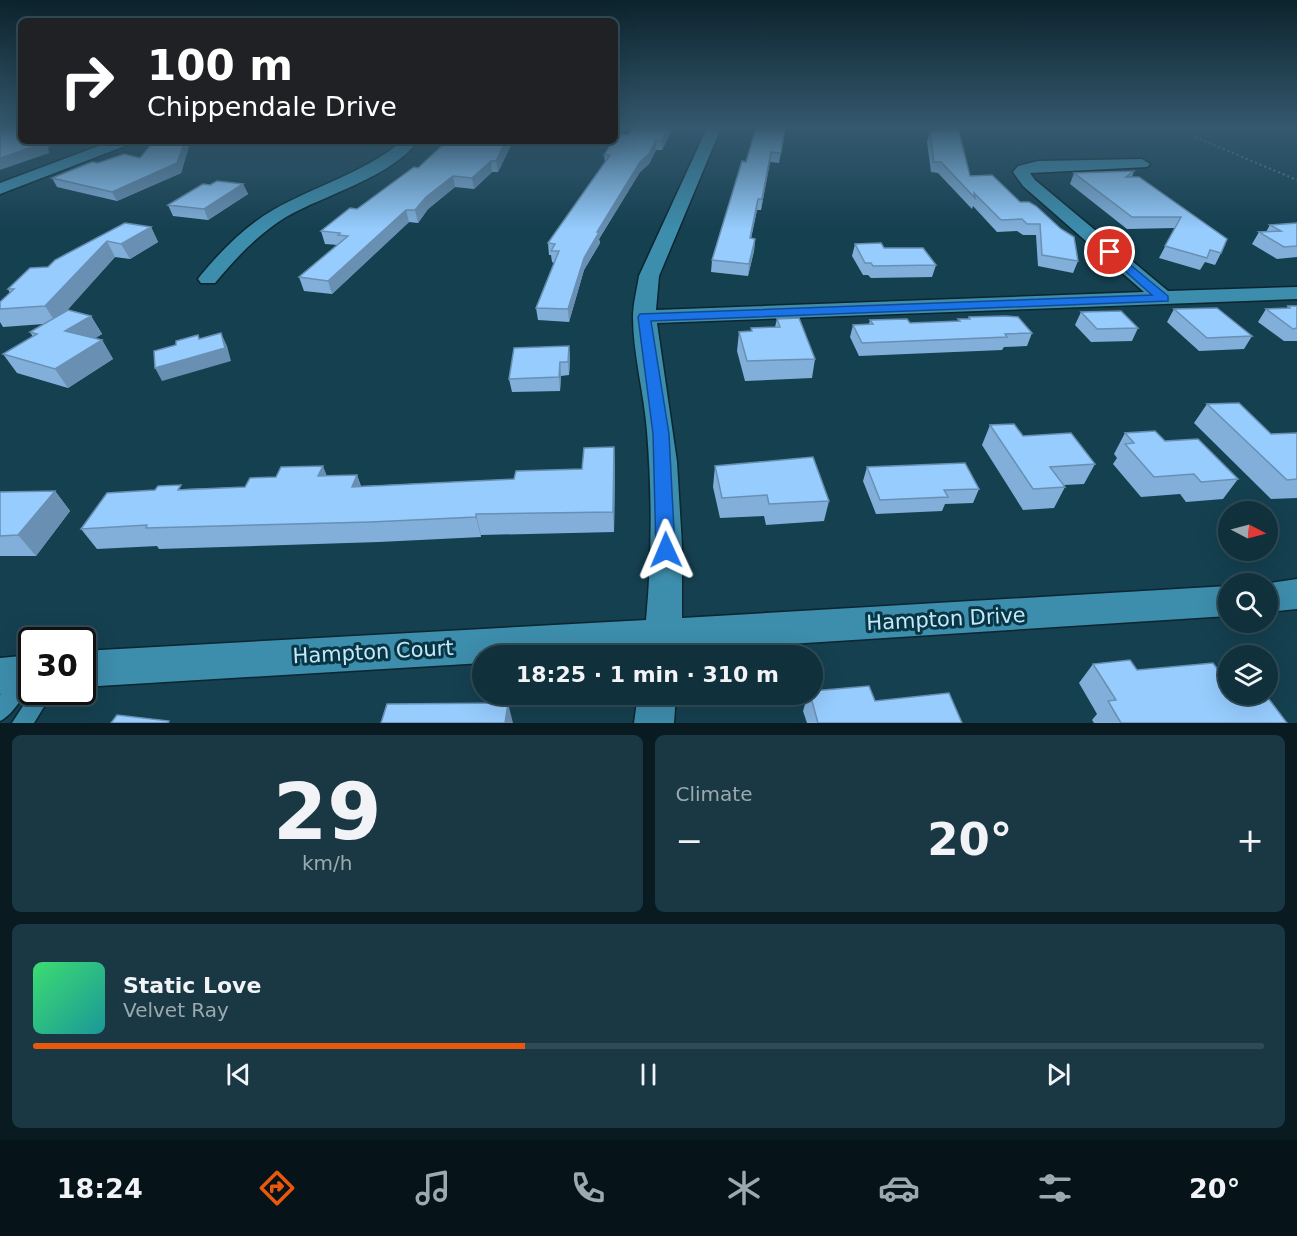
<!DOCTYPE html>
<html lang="en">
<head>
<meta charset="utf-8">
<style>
  body { margin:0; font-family:"DejaVu Sans",sans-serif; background:#193843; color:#f1f3f6; height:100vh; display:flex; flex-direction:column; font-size:22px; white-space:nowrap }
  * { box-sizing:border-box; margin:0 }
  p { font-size:20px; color:#9ca9af }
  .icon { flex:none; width:33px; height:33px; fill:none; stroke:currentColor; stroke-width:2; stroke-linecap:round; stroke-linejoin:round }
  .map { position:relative; height:723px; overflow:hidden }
  .sheet { display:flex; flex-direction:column; gap:12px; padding:12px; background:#091a21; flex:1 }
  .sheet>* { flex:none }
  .banner { position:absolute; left:18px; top:18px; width:600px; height:126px; border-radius:9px; box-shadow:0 6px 24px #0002,0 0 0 2px #304b56; background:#202124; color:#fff; overflow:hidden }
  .needle { width:39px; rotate:96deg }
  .tools { position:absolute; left:1218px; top:501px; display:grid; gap:12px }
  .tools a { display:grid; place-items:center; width:60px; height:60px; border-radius:50%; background:#10303c; box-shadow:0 6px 24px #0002,0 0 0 2px #304b56; font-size:30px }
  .speed { position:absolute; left:18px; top:627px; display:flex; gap:12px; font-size:30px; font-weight:700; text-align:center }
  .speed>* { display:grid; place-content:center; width:78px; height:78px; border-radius:50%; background:#10303c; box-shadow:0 6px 24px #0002,0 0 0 2px #304b56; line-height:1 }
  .speed .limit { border:3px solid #111; border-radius:9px; background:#fff; color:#111 }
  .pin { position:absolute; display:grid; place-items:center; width:51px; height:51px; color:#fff; margin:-26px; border:3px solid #fff; border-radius:50%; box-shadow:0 2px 6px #0007 }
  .me { position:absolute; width:66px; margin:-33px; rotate:359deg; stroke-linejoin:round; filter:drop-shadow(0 0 4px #0008) }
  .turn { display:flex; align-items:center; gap:21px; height:126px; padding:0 30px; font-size:27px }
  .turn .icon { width:78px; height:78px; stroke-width:2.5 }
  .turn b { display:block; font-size:42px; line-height:51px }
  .big { font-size:45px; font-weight:700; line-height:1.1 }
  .sheet .tile { flex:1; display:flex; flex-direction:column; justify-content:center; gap:9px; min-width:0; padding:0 21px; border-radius:9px; background:#193843 }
  .sheet .dial { align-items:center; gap:0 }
  .dial b { font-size:78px; line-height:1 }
  .song { display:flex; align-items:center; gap:18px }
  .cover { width:72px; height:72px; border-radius:9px; background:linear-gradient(135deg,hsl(140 70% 55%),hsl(180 70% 35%)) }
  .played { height:6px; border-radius:3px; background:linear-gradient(90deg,#ea580c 40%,#304b56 40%) }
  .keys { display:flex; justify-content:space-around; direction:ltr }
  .heat { display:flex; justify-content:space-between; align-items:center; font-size:33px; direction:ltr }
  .sheet .tiles { flex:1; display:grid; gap:12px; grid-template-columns:1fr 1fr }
  .tile:last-child { grid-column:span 2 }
  .trip { position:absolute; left:472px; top:645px; width:351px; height:60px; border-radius:30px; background:#10303c; box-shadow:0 6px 24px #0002,0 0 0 2px #304b56; font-weight:700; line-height:60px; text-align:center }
  .tab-bar { display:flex; height:96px; justify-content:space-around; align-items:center; background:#061318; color:#9ca9af }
  .tab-bar .icon { width:42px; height:42px }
  .tab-bar .current { color:#ea580c }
  .tab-bar b { font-size:27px; color:#f1f3f6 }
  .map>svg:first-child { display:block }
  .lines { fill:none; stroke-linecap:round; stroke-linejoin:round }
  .service-casing { stroke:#0c252f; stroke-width:3 }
  .minor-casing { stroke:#0c252f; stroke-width:3 }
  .path { stroke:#598292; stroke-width:2; stroke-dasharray:2 3; stroke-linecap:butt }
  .service { fill:#3d8dac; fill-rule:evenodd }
  .minor { fill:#3d8dac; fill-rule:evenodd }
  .wall { fill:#81afda }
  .shaded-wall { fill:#698fb2 }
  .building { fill:#96ccfe; stroke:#698fb2; stroke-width:1.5 }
  .route { fill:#1a73e8; stroke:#114b97; stroke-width:1.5 }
  .labels { text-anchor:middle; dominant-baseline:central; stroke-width:6; stroke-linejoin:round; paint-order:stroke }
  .near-street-label { font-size:21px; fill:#c3e8f9; stroke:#083645 }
</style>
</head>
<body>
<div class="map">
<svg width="1297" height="723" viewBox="0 0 1297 723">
  <rect width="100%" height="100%" fill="#154050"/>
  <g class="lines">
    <g class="service-casing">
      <path id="service" d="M22 671 29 674 31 680C26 693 13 715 0 721V695L15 674Z
        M32 692H53L34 723H12Z"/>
    </g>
    <g class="minor-casing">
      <path id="minor" d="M707 128H721L659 276 656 310 1144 292 1023 186 1013 172 1018 166 1038 161 1142 159 1150 164 1147 167 1030 173 1035 180 1168 291 1297 287V299L657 323 677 462 682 546V618L1228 586V616L680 651 679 656H643V653L483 656V663L82 687V651L646 620C652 557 652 494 647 431 644 393 633 354 633 317 633 304 637 289 639 276Z
        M112 141H132L130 144 0 194V183Z
        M402 141H418C390 178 326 194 286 217 258 234 236 258 215 283H201L198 279 201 275C222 250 244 227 273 210 315 186 364 173 402 141Z
        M1297 579V609L1268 612V584H1264Z
        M32 655V691L0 694V658Z
        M638 694H676L674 723H634Z"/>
    </g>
    <path class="path" d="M1190 128 1187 133 1190 135 1297 180"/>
    <use href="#service" class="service"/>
    <use href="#minor" class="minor"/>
  </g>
  <path class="wall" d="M633 128H673L662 150H656L649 164 640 172 599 239 600 243 584 270 569 322 538 320 536 308 554 263 552 262 551 255H549L548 243 605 163 604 155 628 135Z
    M786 128 779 163 770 162 761 210H757L751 239H755L754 251 748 276 711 272 712 260 746 162Z
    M930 132 970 176 992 175 1078 261 1073 273 1038 266 1036 235H1023L1017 231 997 232 973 206 972 209 938 173 931 172 927 142Z
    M185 141H189L190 143 181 173 117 201 57 187 52 178 98 163 140 158Z
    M454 141H513L498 172H492L474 189 455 187 428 209 418 223 409 222 332 294 304 291 299 277 338 245 325 244 321 231 357 209 418 168Z
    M1134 171 1132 177H1139L1221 253 1215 265 1205 262 1200 270 1159 258 1175 228 1127 229 1070 184 1074 173Z
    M243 184 248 194 208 220 173 216 168 205 210 185Z
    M125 223 151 227 158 242 130 259 115 257 66 311 91 316 102 334 95 338 102 340 113 359 68 388 17 373 3 354 33 337 30 332 44 324 3 327 0 322V302L10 293 8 289Z
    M1297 223V257L1277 259 1252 244 1259 232H1266L1270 225Z
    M855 244 884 248 936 265 932 277 871 278 868 275H863L852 256Z
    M1288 306H1297V341H1284L1258 322 1266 309 1287 308Z
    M1174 309 1252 336 1244 349 1199 351 1167 322Z
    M1081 312 1138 328 1132 341 1091 342 1075 325Z
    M969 317 1032 333 1027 346 1004 347 1002 350 859 356 850 337 853 325 869 324 870 320 910 323 958 321V319H968Z
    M777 319 815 359 812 378 745 381 737 351 739 332H751V328L775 327Z
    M569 346 570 359 569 375 561 376 560 391 512 392 509 379Z
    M1207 404 1271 434 1297 433V498L1271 499 1194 423Z
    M990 425 1023 436 1095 464 1084 484 1064 485 1065 487 1054 508 1023 510 982 445Z
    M1125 433 1165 441 1238 479 1223 499 1186 502 1180 494 1141 497 1113 464 1117 458 1114 454Z
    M614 447 615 468 614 532 481 535V537L379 542 159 549 157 546 97 549 81 529 183 489 245 487 327 476 357 475 361 486 514 479 582 469Z
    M715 466 829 501 824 521 766 525 764 516 720 518 713 487Z
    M867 467 979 489 973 503 945 504 942 511 876 514 863 481Z
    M55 491 70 511 36 556H0V492Z
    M1093 664 1226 681 1287 723H1094L1092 720 1097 714 1079 683Z
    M808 694 875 701 962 723H807L803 711Z"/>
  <path class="shaded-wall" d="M668 128H673L662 150V141Z
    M656 140V150L649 164 640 172 599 239 600 243 584 270 569 322 568 309 584 258 597 232 640 162Z
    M44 141H68L48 147 49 153 0 170V158Z
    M185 141H189L190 143 181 173 117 201 112 192Z
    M506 141H513L498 172 496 161Z
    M771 152 770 162 761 210 762 199Z
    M491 161 492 172 474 189 472 178Z
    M453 176 455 187 428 209 418 223 415 210 426 197Z
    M243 184 248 194 208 220 204 209Z
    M758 199 757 210 748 250 750 238Z
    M406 210 409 222 332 294 328 281Z
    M151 227 158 242 130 259 121 244Z
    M755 239 754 251 748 276 749 264Z
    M107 241 115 257 56 323 45 306Z
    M91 316 102 334 77 350 65 331Z
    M221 333 227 346 231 361 162 381 155 368Z
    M102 340 113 359 68 388 55 369Z
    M569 346 570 359 569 375 568 362Z
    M560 362 561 376 560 391 559 377Z
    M614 447 615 468 614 532 613 512Z
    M323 466 331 486 318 476Z
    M357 475 364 496 352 487Z
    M55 491 70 511 36 556 18 535Z
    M476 514 481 535V537L476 517Z
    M508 703 513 723H505Z"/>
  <path class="building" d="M0 128H21V141H44V143L0 158Z
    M633 128H668L662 141 656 140 649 154 640 162 597 232H599L584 258 568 309 536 308 559 251H551L555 244 548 243 610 155H604L613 141H615V138L618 134 628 135Z
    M756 128H785L781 153 771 152 762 199H758L750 238 755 239 749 264 712 260 742 161 746 162Z
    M951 128H958L970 176 992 175 1020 202H1029L1036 206 1061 229 1074 237 1078 261 1042 255 1040 224H1027L1022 219 1001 220 974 193 975 198 941 162H934L930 132Z
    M154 141H185L177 163 112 192 52 178 92 162 98 163 124 154 140 158Z
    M454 141H506L496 161H491L472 178 453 176 426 197 415 210H406L328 281 299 277 348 236 338 235 340 233 321 231 350 208 357 209 414 167 418 168 446 142Z
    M1134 171 1126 177H1139L1227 239 1221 253 1210 250 1207 258 1165 246 1181 217H1132L1074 173Z
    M217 181 243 184 204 209 168 205 203 184 210 185Z
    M125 223 151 227 121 244 107 241 45 306 0 309V302L14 289H8L30 268 48 267 55 260Z
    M1297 223V246L1284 247 1259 232 1281 231 1270 225Z
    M881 243 884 248H923L936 265 873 266 871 263H865L855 244Z
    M1288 306H1297V328L1293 329 1266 309 1290 308Z
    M1217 308 1252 336 1207 338 1174 309Z
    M68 310 91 316 65 331 102 340 55 369 3 354 37 334 30 332Z
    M1121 311 1138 328 1097 329 1081 312Z
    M1006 316 1018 317 1032 333 1005 334 1007 337 862 343 853 325 873 324 870 320 907 319 910 323 960 321 958 319H970L969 317Z
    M799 318 815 359 747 361 739 332 752 331 751 328 780 327 777 319Z
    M221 333 225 348 155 368 154 351 176 345V341L198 335 199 339Z
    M569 346 568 362H560L559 377 509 379 514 348Z
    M1239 403 1271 434 1297 433V479L1287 480 1207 404Z
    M1014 424 1023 436 1071 433 1095 464 1050 467 1065 487 1033 489 990 425Z
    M1155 431 1165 441 1198 439 1238 479 1201 482 1194 474 1154 477 1125 444 1134 443 1125 433Z
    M614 447 613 512 476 514V517L371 522 146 528 147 525 81 529 107 493 155 490 158 486 181 485 178 490 245 487 250 478 276 477 281 467 323 466 318 476 357 475 352 487 514 479 516 471 582 469 584 448Z
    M813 457 829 501 769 504 767 495 722 498 715 466Z
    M965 463 979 489 944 490 948 497 880 500 867 467Z
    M55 491 18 535 0 536V492Z
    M1130 660 1137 670 1213 663 1226 681 1228 680V694H1265L1287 723H1121L1108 701 1116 700 1093 664Z
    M869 686 875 701 949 693 962 723H818L810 694H813V691Z
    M508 703 505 723H381L387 704Z
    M117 715 169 721 168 723H111Z"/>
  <linearGradient id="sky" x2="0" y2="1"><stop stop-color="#0c232c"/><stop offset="0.56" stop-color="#35596f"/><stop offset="1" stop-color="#35596f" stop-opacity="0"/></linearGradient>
  <rect width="1297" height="229" fill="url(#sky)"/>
  <path class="route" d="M1110 248 1168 296V301L651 321 669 434 675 550 672 556 666 558 659 556 656 550 653 434 638 317 640 314 1152 295 1106 254V249Z"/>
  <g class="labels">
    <g class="near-street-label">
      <text transform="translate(946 619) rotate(-3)">Hampton Drive</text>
      <text transform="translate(373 652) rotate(-3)">Hampton Court</text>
    </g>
  </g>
</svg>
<div class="tools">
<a><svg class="needle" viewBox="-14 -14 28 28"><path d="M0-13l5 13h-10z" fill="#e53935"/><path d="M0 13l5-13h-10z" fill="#9ca9af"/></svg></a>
<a><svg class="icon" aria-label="search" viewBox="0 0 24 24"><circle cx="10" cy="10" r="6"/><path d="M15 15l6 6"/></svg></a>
<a><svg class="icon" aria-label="layers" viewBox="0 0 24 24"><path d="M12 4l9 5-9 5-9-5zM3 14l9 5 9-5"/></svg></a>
</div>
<div class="speed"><div class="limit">30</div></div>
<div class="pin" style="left:1110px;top:252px;background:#d93025"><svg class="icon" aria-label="arrive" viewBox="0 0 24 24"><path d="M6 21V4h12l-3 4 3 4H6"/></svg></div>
<svg class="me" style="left:666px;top:550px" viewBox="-20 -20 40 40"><path d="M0-17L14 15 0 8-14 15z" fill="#1a73e8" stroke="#fff" stroke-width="4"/></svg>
<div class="trip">18:25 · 1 min · 310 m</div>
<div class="banner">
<div class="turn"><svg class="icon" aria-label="right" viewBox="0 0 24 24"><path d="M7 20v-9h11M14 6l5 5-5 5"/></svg><div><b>100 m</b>Chippendale Drive</div></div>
</div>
</div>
<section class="sheet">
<div class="tiles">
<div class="tile dial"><b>29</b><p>km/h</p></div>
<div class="tile"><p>Climate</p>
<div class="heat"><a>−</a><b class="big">20°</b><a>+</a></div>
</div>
<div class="tile">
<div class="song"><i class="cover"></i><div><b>Static Love</b><p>Velvet Ray</p></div></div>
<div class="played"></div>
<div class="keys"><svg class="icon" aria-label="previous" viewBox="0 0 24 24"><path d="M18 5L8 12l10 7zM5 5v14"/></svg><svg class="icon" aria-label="pause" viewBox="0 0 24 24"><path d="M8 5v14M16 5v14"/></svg><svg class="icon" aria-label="next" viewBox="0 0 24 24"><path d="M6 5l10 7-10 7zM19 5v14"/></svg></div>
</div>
</div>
</section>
<nav class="tab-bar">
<b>18:24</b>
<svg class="icon current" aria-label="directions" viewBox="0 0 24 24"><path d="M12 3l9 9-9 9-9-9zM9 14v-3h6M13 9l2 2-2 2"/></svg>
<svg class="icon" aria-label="music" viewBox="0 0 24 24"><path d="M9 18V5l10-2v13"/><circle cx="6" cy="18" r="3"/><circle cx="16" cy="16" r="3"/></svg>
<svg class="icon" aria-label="phone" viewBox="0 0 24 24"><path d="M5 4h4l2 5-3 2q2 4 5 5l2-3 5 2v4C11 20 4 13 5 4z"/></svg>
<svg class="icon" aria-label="climate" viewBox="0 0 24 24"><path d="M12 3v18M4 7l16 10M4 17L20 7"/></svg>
<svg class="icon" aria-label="car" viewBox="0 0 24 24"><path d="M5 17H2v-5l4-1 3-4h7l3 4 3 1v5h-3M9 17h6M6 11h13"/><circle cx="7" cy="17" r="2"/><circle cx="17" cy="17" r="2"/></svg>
<svg class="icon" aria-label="filters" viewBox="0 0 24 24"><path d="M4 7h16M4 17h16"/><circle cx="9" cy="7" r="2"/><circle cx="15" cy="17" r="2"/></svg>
<b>20°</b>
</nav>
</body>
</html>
